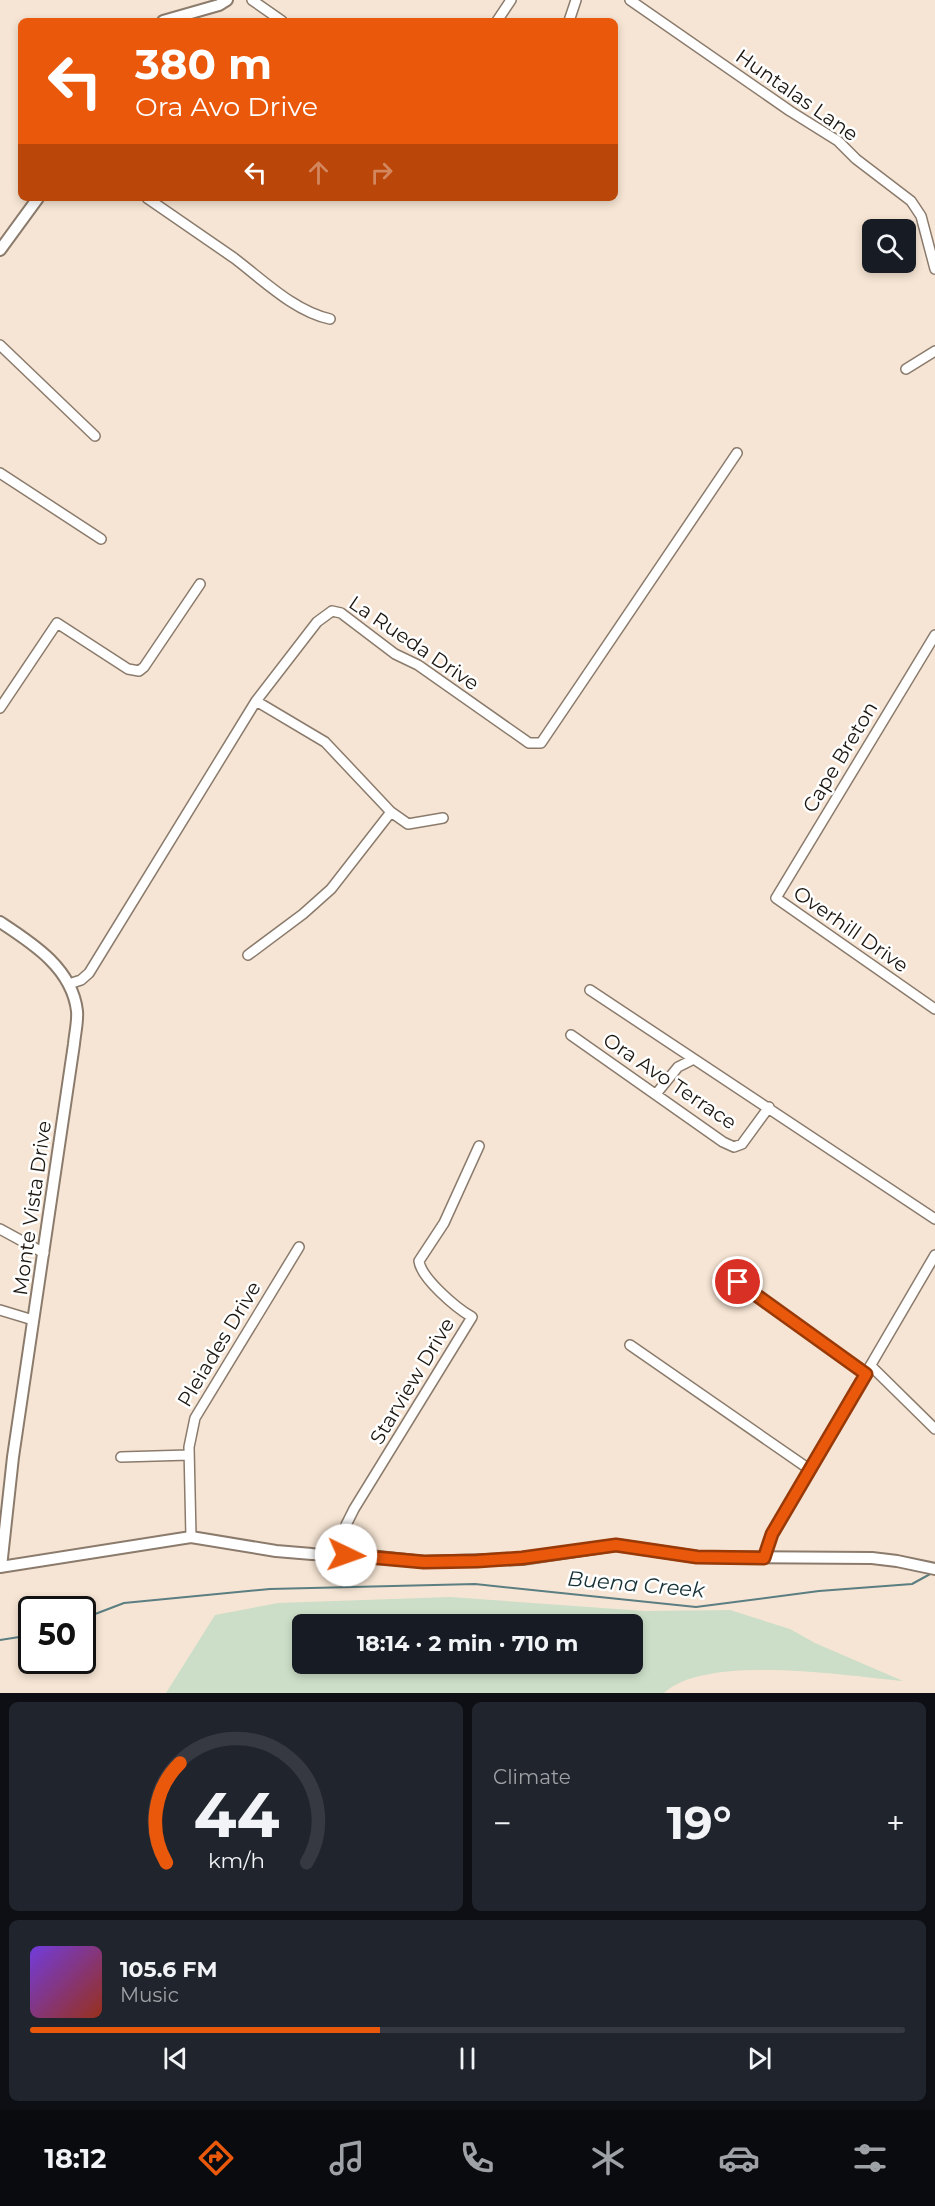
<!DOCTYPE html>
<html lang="en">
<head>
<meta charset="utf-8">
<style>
  body { margin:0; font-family:Montserrat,sans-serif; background:#20242c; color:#f1f3f6; height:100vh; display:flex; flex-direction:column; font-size:22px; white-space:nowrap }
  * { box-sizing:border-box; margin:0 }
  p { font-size:20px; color:#9ea1a6 }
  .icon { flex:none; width:33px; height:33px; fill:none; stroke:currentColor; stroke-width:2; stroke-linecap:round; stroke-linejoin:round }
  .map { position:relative; height:1693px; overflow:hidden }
  .drawer { display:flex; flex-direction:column; gap:9px; padding:9px; background:#0d0f14; flex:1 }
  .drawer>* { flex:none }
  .banner { position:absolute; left:18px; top:18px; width:600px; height:183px; border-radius:9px; box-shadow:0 3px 9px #0003; background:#ea580c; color:#fff; overflow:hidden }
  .fabs { position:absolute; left:862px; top:219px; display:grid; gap:12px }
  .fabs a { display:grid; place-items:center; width:54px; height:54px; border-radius:9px; background:#171b24; box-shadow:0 3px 9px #0003; font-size:30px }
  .speed { position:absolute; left:18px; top:1596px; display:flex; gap:12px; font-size:30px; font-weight:700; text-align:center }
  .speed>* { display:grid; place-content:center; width:78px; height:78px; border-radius:50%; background:#171b24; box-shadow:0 3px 9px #0003; line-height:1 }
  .speed .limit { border:3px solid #111; border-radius:9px; background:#fff; color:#111 }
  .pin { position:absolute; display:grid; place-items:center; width:51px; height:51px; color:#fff; margin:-26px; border:3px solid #fff; border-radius:50%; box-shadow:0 2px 6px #0007 }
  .me { position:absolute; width:66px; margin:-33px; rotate:93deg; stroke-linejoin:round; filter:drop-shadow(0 0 4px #0008) }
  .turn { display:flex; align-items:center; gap:21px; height:126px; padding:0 18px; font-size:27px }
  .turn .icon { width:78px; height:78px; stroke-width:2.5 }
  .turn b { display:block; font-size:42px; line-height:51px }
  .lanes { display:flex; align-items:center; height:57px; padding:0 18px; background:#0003; justify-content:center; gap:30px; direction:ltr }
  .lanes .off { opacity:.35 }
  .big { font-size:45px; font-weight:700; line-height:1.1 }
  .drawer .widget { flex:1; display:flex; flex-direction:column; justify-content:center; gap:9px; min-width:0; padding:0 21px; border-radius:9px; background:#20242c }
  .drawer .dial { align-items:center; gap:0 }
  .dial svg { height:156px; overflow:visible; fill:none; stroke:#363941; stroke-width:7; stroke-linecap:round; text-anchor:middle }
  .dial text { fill:#f1f3f6; stroke:none }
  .song { display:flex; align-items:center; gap:18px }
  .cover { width:72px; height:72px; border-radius:9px; background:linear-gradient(135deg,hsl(260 70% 55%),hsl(10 70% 35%)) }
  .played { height:6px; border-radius:3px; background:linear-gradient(90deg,#ea580c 40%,#363941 40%) }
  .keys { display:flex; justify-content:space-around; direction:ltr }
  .heat { display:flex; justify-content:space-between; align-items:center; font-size:33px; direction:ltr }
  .drawer .tiles { flex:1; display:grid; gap:9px; grid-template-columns:1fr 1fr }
  .widget:last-child { grid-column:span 2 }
  .trip { position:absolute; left:292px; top:1614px; width:351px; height:60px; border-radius:9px; background:#171b24; box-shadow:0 3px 9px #0003; font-weight:700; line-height:60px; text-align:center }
  .tab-bar { display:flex; height:96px; justify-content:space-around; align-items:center; background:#090b0e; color:#9ea1a6 }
  .tab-bar .icon { width:42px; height:42px }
  .tab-bar .selected { color:#ea580c }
  .tab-bar b { font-size:27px; color:#f1f3f6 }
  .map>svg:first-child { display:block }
  .green { fill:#ccdec8; fill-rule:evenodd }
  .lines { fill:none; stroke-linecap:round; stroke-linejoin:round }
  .stream { stroke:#5a7e81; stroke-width:2 }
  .minor-casing { stroke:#8b7b6c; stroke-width:12 }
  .major-casing { stroke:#8b7b6c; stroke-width:14 }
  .minor { stroke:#fff; stroke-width:9 }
  .major { stroke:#fff; stroke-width:10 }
  .route-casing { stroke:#983908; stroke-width:15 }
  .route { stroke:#ea580c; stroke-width:10 }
  .labels { text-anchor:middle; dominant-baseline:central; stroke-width:5; stroke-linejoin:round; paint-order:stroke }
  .street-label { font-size:20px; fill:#1c1610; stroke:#fff }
  .water-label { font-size:21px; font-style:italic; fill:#143034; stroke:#fff }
</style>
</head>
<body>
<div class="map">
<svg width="935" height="1693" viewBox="0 0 935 1693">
  <rect width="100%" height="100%" fill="#f6e5d4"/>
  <path class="green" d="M450 1597 645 1611 730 1610 790 1629 815 1643 903 1681C848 1676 706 1653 664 1693H166L215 1615 278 1603ZM303 1624H633V1664H303Z"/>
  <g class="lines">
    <path class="stream" d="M82 1619 124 1603 270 1589 475 1584 696 1607 819 1591 912 1584 932 1573
      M0 1640 32 1635"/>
    <g class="minor-casing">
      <path id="minor" d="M252 0 282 21
        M630 0 790 111 838 141 856 159 911 201 921 216 935 269
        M497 21 511 0
        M569 21 576 0
        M147 198C176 218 205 238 234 258 263 280 294 311 330 319
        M0 345 95 436
        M906 369 935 351
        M0 473 101 539
        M935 635 776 898 935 1009
        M0 708 57 623 128 669 139 671 144 667 200 584
        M391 812 408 824 443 818
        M248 955 303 914 331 889 391 812 325 742 256 701
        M69 984 81 980 89 973 256 701 317 622 332 611 341 613 395 654 418 665 529 743H541L737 453
        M590 990 935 1219
        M571 1035 723 1142 734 1147 742 1144 769 1107
        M656 1094 678 1067 694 1059
        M0 1229 44 1253
        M738 1283 866 1374
        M0 1310 33 1320
        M630 1345 809 1469
        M871 1366 935 1429
        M121 1457 189 1455
        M191 1537 189 1447 195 1418 299 1247
        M346 1555V1525L354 1509 472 1317C456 1308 421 1278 419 1261L444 1223 479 1146
        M764 1558 772 1534 935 1255"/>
    </g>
    <g class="major-casing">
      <path id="major" d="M163 21 219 5 227 0
        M0 250 38 198
        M0 922C32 943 72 968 77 1011 78 1021 75 1033 74 1044L13 1457 1 1567
        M0 1567 191 1537 276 1551 312 1554 370 1556 424 1562 522 1559 616 1545 697 1557 872 1558 897 1561 935 1569"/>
    </g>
    <use href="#minor" class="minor"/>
    <use href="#major" class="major"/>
  </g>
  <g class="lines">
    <g class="route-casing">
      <path id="route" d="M346 1555 424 1562 477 1561 522 1558 616 1545 697 1557 764 1558 772 1534 866 1374 738 1282"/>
    </g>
    <use href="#route" class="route"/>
  </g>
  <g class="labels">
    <g class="street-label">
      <text transform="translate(797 95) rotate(35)">Huntalas Lane</text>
      <text transform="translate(414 643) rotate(34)">La Rueda Drive</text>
      <text transform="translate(840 757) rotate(-59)">Cape Breton</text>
      <text transform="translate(851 929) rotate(35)">Overhill Drive</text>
      <text transform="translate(670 1081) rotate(34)">Ora Avo Terrace</text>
      <text transform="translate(32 1208) rotate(-82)">Monte Vista Drive</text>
      <text transform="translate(219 1344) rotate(-59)">Pleiades Drive</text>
      <text transform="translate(412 1381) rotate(-59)">Starview Drive</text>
    </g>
    <g class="water-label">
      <text transform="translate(636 1584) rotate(5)">Buena Creek</text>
    </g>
  </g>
</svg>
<div class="fabs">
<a><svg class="icon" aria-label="search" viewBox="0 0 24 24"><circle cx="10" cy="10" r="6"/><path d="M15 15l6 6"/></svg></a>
</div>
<div class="speed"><div class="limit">50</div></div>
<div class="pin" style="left:738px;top:1282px;background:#d93025"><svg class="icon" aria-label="arrive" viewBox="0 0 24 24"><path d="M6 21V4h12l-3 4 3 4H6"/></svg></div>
<svg class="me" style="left:346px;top:1555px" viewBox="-20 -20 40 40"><circle r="19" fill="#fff"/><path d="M0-13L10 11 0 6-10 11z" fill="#ea580c"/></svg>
<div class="trip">18:14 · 2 min · 710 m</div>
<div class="banner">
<div class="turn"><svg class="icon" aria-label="left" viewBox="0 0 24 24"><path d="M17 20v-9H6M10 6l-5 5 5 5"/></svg><div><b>380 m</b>Ora Avo Drive</div></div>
<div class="lanes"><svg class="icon" aria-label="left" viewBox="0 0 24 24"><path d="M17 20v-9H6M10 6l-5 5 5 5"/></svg><svg class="icon off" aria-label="ahead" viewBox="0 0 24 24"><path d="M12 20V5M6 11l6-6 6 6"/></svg><svg class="icon off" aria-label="right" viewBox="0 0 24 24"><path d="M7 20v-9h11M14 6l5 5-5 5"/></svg></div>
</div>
</div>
<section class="drawer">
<div class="tiles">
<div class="widget dial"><svg viewBox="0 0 100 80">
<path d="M14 69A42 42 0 1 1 86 69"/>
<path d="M14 69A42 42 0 0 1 21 18" stroke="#ea580c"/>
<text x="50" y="56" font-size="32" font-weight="700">44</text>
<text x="50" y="72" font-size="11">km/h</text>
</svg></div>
<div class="widget"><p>Climate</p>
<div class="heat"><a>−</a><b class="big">19°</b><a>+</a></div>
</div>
<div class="widget">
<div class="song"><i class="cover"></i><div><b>105.6 FM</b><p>Music</p></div></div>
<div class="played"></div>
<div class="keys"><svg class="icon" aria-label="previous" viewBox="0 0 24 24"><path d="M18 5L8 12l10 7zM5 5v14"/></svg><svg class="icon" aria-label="pause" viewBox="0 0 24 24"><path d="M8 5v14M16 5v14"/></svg><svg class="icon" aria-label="next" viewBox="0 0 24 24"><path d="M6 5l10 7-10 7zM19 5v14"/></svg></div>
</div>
</div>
</section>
<nav class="tab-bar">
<b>18:12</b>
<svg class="icon selected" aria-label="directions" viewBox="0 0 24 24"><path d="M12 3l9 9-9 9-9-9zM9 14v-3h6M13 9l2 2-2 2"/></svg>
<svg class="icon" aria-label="music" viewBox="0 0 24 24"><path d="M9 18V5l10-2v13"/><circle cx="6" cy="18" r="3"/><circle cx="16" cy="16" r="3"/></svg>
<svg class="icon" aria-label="phone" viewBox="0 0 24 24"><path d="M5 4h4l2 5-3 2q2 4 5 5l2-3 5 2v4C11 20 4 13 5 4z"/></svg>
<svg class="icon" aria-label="climate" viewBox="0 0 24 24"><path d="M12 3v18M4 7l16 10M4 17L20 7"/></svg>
<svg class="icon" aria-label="car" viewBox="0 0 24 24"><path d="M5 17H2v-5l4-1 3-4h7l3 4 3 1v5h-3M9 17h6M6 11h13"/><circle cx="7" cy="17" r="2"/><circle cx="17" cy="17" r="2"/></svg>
<svg class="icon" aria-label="filters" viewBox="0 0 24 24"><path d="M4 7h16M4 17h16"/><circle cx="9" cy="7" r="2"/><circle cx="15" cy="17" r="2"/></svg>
</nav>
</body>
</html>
